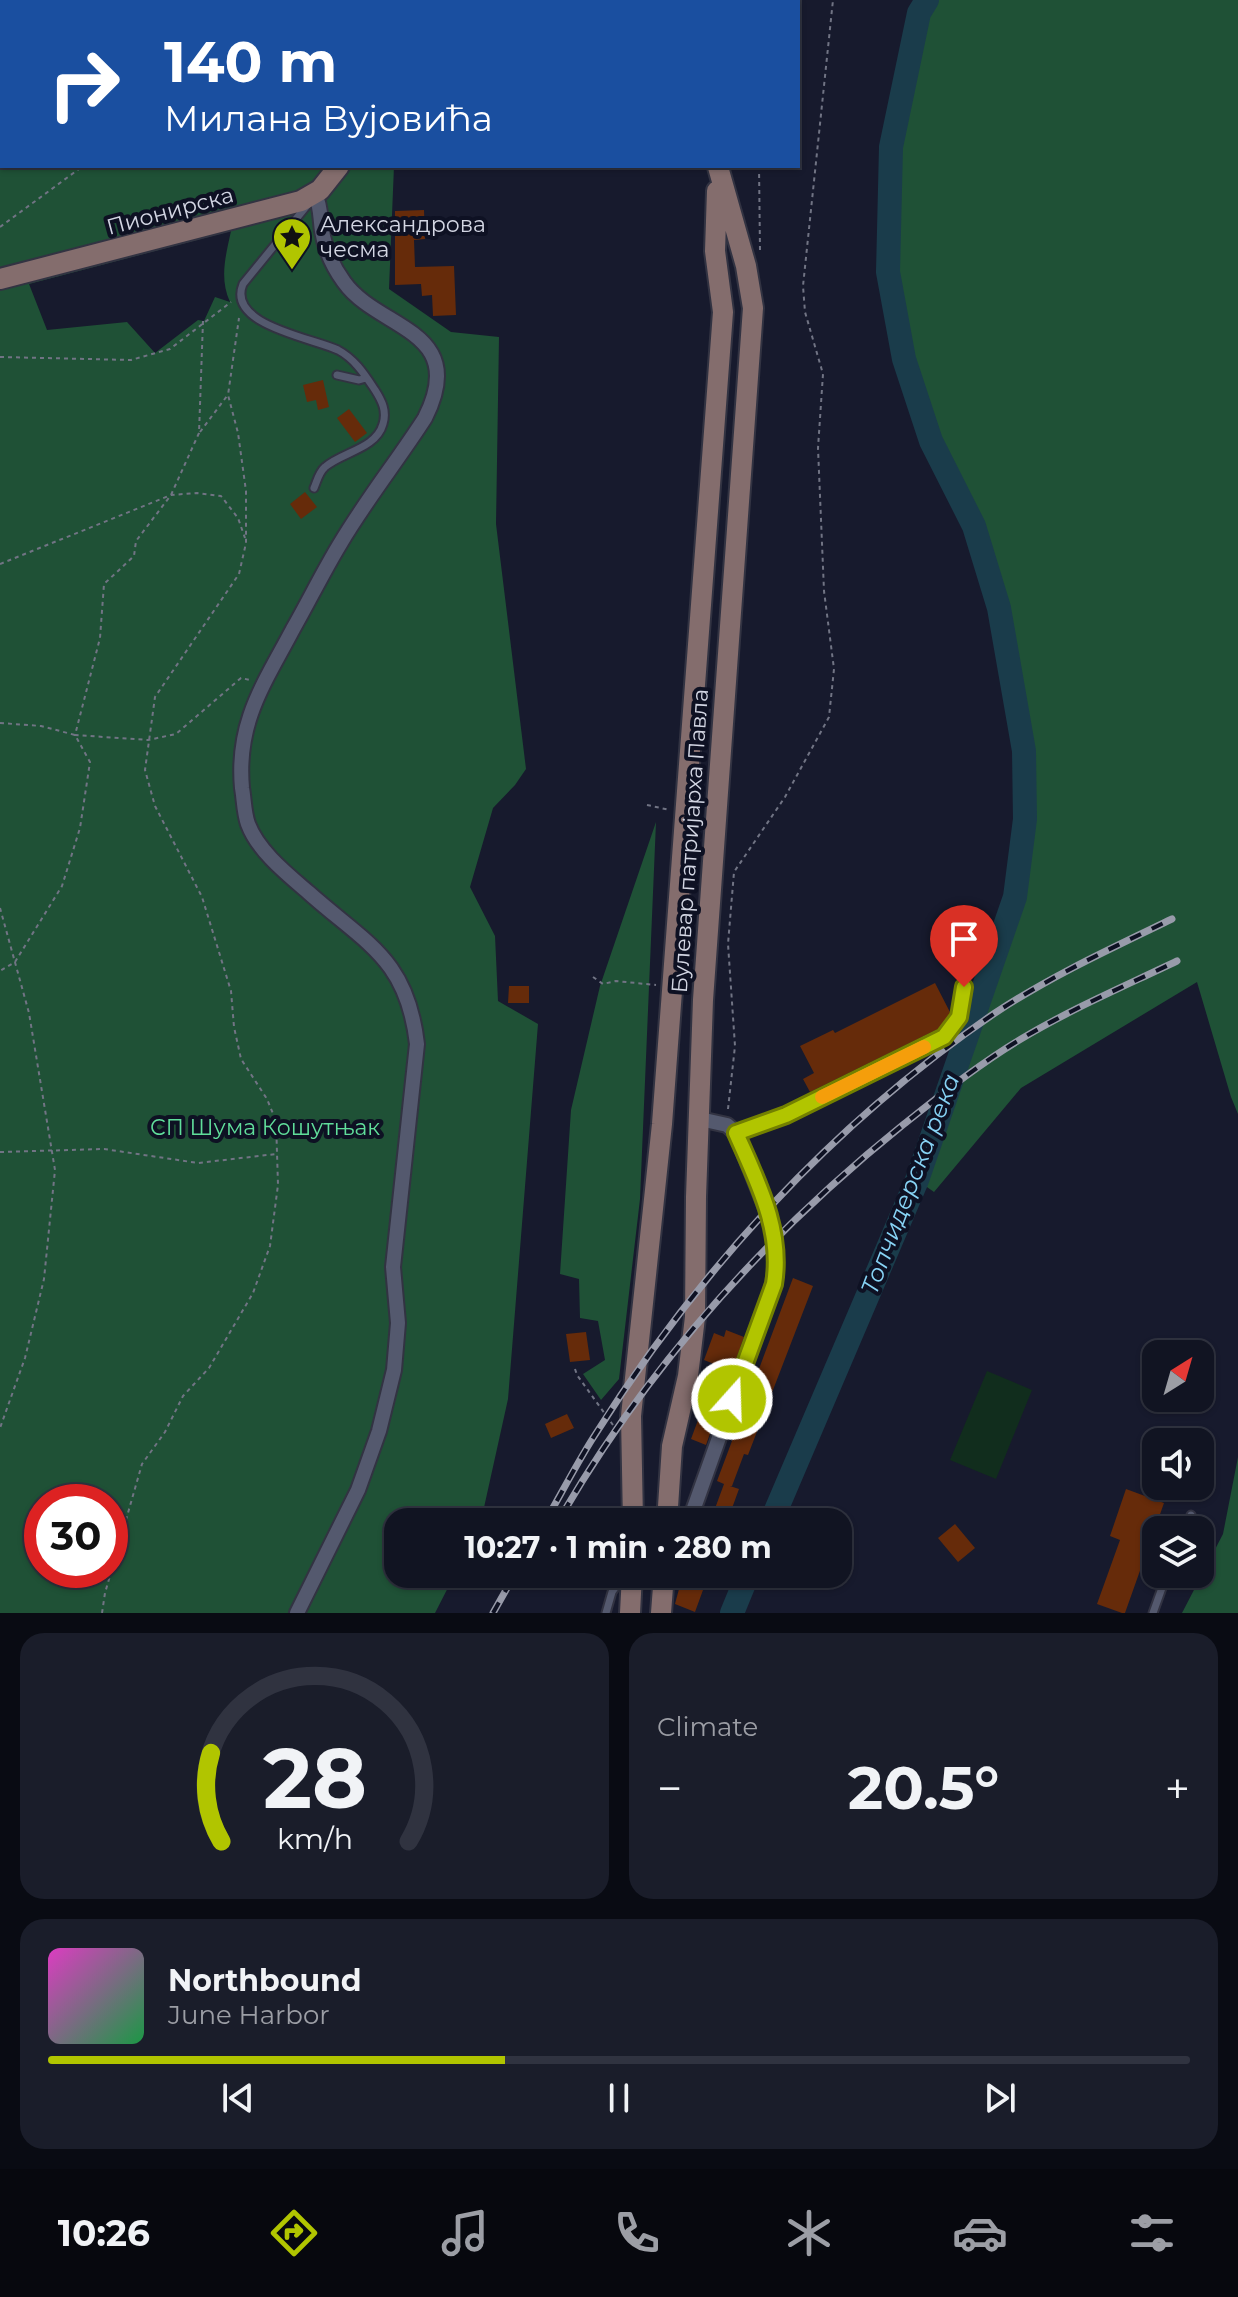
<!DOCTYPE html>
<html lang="en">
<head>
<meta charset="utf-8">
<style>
  body { margin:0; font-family:Montserrat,sans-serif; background:#1a1d2a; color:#f1f3f6; height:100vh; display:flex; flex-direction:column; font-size:30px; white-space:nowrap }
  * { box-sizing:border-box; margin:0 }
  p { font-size:26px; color:#9c9ea5 }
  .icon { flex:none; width:44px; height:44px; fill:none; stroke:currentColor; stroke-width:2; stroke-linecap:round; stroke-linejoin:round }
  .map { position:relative; height:1613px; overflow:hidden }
  .details { display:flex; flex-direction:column; gap:20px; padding:20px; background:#090b13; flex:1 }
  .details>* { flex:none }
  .hud { position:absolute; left:0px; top:0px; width:800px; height:168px; box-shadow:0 2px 6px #0004,0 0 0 2px #303340; background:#1a4fa0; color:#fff; overflow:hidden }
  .needle { width:52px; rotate:37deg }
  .controls { position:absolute; left:1142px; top:1340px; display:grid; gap:16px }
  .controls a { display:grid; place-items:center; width:72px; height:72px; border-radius:16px; background:#111422; box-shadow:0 2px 6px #0004,0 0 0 2px #303340; font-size:40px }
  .speed { position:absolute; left:24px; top:1484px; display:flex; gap:16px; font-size:40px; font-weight:700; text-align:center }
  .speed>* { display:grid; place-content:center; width:104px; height:104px; border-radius:50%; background:#111422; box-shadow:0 2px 6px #0004,0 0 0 2px #303340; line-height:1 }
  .speed .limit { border:12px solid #d22; background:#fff; color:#111 }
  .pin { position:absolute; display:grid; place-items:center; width:68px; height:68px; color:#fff; margin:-82px -34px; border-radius:50% 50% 50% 0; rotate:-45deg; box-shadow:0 0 8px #0007 }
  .pin .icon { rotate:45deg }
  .me { position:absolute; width:88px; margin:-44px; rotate:20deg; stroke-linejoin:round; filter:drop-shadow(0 0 6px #0008) }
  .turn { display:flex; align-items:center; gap:28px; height:168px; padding:0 32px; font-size:36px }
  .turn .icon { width:104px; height:104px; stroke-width:2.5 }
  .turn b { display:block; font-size:56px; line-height:68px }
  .big { font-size:60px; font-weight:700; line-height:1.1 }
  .details .card { flex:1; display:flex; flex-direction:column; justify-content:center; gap:12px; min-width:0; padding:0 28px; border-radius:24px; background:#1a1d2a }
  .details .dial { align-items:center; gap:0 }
  .dial svg { height:208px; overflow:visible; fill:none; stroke:#303340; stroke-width:7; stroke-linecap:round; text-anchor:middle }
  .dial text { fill:#f1f3f6; stroke:none }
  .song { display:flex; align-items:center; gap:24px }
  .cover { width:96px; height:96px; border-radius:12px; background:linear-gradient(135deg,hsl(310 70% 55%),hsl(140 70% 35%)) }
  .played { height:8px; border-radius:4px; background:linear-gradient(90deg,#b1c500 40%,#303340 40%) }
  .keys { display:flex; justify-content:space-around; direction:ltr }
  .heat { display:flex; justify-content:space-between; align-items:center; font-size:44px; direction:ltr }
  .details .tiles { flex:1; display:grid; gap:20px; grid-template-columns:1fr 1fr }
  .card:last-child { grid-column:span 2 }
  .trip { position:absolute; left:384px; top:1508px; width:468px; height:80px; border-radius:24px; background:#111422; box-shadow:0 2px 6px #0004,0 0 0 2px #303340; font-weight:700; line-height:80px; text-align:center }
  .menu { display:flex; height:128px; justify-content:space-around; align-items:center; background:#07080e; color:#9c9ea5 }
  .menu .icon { width:56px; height:56px }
  .menu .active { color:#b1c500 }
  .menu b { font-size:36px; color:#f1f3f6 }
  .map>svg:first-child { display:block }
  .green { fill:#112d1d }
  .forest { fill:#1f5136; fill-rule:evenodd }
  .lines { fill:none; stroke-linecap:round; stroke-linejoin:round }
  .river { stroke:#1a3c4b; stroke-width:24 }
  .building { fill:#662b0a }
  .lane-casing { stroke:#323342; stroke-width:11 }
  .street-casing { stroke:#323342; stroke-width:18 }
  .secondary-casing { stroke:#323342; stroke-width:24 }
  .path { stroke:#717484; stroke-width:2; stroke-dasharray:4 4; stroke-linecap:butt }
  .lane { stroke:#54596e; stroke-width:7 }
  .street { stroke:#54596e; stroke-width:14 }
  .secondary { stroke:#846d6d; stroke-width:20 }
  .rail-casing { stroke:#989baa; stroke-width:7 }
  .rail { stroke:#0e1123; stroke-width:4; stroke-dasharray:12; stroke-linecap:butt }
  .route-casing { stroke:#738000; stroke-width:20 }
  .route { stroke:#b1c500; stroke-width:14 }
  .slow { stroke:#f59e0b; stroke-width:14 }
  .labels { text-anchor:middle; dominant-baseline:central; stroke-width:8; stroke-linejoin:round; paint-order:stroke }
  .street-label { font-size:22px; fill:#d3d6e3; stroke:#0e1123 }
  .poi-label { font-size:22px; fill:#d3d6e3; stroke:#0e1123; text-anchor:start }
  .park-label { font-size:22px; fill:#60de9b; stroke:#0e1123 }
  .water-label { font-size:24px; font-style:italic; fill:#87d3f5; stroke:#0e1123 }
</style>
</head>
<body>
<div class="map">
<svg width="1238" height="1613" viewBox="0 0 1238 1613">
  <rect width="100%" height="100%" fill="#171a2d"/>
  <path class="green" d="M987 1371 1032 1390 996 1479 950 1460Z"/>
  <path class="forest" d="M0 0H409L2 2V166H394L389 289 451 332 499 337 496 524 526 769 515 785 493 808 470 887 495 936 498 1001 538 1024 508 1399 481 1521 398 1522V1574H455L435 1613H0ZM231 231C226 255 219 278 230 302L215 297 204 321 198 320 155 353 127 322 47 330 29 284ZM42 1502H110V1570H42Z
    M927 0H1238V1114L1231 1097 1197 982 1021 1088 934 1192 917 1180 1015 897 1025 819 1024 751 998 608 974 526 931 441 904 359 888 272 891 147 919 14Z
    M656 822 640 1199 619 1379 601 1400 583 1374 605 1360 598 1321 580 1318 579 1279 560 1274 571 1110 600 986Z
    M1238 1457V1613H1182L1223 1534Z"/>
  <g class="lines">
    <path class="river" d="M771 1522 917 1180 1015 897 1025 819 1024 751 999 608 974 526 931 441 904 359 888 272 891 147 919 13 927 0
      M732 1613 748 1574"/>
  </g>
  <path class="building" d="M424 210 425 239 414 240 415 267 454 266 456 315 433 316 432 295 422 296 421 284 395 285V211Z
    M323 380 329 407 318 410 316 400 307 402 303 385Z
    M349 409 367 433 355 442 337 418Z
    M305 492 317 507 301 519 290 504Z
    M935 983 952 1016 944 1026 810 1092 803 1079 814 1073 800 1046 833 1030 835 1033Z
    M509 986H529V1003H508Z
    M793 1278 813 1286 748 1455 744 1454 732 1486H730L739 1489 727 1522H710L724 1484 717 1481Z
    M726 1330 744 1337 706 1445 691 1439 701 1412 697 1411 714 1364 704 1360 714 1333 724 1337Z
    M586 1332 590 1360 570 1362 566 1334Z
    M567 1414 574 1428 551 1438 545 1424Z
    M1126 1489 1164 1503 1125 1613H1122L1097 1604 1120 1540 1110 1536Z
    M955 1524 975 1548 958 1562 938 1538Z
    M683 1574H692L707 1579 695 1612 675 1604Z"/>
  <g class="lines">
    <g class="lane-casing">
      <path id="lane" d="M432 2 433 0
        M309 203 243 284C226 325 313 338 338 350 355 359 365 375 375 390 382 401 387 411 383 424 376 449 342 452 325 467 319 472 317 481 314 488
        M337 375 359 380 366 378
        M736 1133 786 1115 944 1037 959 1017 969 957
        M1185 1530 1191 1515
        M606 1613 612 1592 625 1574
        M1153 1613 1167 1574"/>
    </g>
    <g class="street-casing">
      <path id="street" d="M689 1522 768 1300C778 1274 778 1249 771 1221L736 1133 727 1125 700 1119
        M297 1613 358 1490 379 1431 394 1370 398 1323 393 1267 417 1044C407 958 366 944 308 892 287 874 258 851 248 824 244 813 244 799 242 788 236 722 264 684 293 629 309 601 323 572 340 544 366 500 398 460 425 418 470 329 378 330 344 282 333 267 325 249 322 231 320 218 321 206 315 194"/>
    </g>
    <g class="secondary-casing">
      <path id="secondary" d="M389 2V0
        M730 2V0
        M0 279 301 201 320 190 339 166
        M633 1522 631 1416 662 1124 723 312 715 251 717 191
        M667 1522 672 1446 688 1376 695 1317 696 1197 703 1000 753 308 746 266 718 167
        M630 1613 632 1574
        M661 1613 664 1574"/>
    </g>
    <path class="path" d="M238 0 239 2
      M254 2V0
      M768 2V0
      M759 166 760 251
      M0 227 83 166
      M203 321 199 433 171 495 136 541 134 556 104 584 100 638 75 735 148 740 176 734 241 678 250 680
      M0 357 131 360 170 349 231 302
      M200 432 227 396
      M0 564 171 495 197 493 221 496 238 518 245 538
      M0 723 41 726 75 735 90 762 80 828 62 886 15 962 0 971
      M647 805 670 810
      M0 908 29 1013 55 1170 44 1279 25 1358 0 1428
      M593 977 603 984 616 981 656 985
      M728 1109 735 1046 728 944 734 872 785 797 829 717 834 669 824 591 818 448 823 374 805 312 803 286 833 0
      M0 1152 104 1149 198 1163 276 1154
      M575 1369 577 1375 613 1425
      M102 1613 105 1593 142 1464 165 1432 183 1396 209 1368 253 1293 270 1246 278 1185 276 1121 267 1099 241 1059 234 1027 231 991 202 897 155 806 145 770 155 697 239 574 246 543V491L238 433 228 395 239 318"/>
    <use href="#lane" class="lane"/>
    <use href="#street" class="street"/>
    <use href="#secondary" class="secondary"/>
    <g class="rail-casing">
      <path id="rail" d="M563 1513C652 1361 767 1234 904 1124 942 1094 979 1064 1021 1039 1071 1009 1125 986 1177 961
        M545 1522C561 1494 576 1465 593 1438 697 1272 833 1123 995 1013 1051 976 1112 948 1172 919
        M493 1613 515 1574"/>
    </g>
    <use href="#rail" class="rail"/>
  </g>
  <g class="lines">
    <g class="route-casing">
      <path id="route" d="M732 1399 774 1284C783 1230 757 1181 736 1133L786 1115 944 1037 959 1017 964 987"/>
    </g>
    <use href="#route" class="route"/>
    <path class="slow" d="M822 1097 924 1047"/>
  </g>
  <defs>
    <g id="sight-pin" transform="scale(2)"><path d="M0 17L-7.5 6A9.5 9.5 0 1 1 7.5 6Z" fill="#b1c500" stroke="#0e1123"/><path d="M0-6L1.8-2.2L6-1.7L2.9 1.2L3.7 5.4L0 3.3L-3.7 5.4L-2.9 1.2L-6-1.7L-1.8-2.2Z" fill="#111"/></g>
  </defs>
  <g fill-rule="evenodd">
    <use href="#sight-pin" x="292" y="237"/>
  </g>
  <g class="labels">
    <g class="street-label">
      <text transform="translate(170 211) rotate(-15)">Пионирска</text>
      <text transform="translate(690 841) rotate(-86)">Булевар патријарха Павла</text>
    </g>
    <g class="poi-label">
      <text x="320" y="224">Александрова<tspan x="320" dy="25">чесма</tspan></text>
    </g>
    <g class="park-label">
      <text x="265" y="1127">СП Шума Кошутњак</text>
    </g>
    <g class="water-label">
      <text transform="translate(910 1184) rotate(-69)">Топчидерска река</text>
    </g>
  </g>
</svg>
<div class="controls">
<a><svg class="needle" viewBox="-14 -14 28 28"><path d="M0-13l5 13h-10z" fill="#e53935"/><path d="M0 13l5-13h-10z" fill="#9c9ea5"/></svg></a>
<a><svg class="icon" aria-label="sound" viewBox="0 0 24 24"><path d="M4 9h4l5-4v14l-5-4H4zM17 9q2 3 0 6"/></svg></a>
<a><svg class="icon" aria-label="layers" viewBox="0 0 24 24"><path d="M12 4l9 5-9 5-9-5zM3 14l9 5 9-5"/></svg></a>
</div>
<div class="speed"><div class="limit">30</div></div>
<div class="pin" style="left:964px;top:987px;background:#d93025"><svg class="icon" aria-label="arrive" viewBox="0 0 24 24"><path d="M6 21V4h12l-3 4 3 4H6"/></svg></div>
<svg class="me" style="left:732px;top:1399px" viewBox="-20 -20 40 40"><circle r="17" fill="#b1c500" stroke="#fff" stroke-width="3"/><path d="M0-11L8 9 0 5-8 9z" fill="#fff"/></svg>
<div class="trip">10:27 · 1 min · 280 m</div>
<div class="hud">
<div class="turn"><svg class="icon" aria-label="right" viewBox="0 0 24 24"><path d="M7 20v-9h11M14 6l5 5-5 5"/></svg><div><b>140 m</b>Милана Вујовића</div></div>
</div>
</div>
<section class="details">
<div class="tiles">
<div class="card dial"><svg viewBox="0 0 100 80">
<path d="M14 69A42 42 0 1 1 86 69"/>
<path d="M14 69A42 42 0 0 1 10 35" stroke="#b1c500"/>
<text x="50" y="56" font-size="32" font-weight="700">28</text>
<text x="50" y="72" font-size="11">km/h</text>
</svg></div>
<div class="card"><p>Climate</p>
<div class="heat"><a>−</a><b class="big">20.5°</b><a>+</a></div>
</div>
<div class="card">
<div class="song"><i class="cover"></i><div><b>Northbound</b><p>June Harbor</p></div></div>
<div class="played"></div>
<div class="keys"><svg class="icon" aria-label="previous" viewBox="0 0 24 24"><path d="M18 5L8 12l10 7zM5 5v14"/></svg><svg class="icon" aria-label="pause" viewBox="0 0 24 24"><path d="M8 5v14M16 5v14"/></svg><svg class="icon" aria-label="next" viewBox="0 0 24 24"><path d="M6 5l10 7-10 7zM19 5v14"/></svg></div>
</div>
</div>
</section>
<nav class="menu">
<b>10:26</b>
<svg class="icon active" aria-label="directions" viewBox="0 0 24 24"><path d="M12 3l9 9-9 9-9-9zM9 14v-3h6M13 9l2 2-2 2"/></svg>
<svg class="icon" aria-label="music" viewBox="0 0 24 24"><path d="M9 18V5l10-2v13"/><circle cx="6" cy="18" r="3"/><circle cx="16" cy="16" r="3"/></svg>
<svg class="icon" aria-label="phone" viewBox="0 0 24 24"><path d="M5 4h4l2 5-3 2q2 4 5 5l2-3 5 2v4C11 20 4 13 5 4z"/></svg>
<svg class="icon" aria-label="climate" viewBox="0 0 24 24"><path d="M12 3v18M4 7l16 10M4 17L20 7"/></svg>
<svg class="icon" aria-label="car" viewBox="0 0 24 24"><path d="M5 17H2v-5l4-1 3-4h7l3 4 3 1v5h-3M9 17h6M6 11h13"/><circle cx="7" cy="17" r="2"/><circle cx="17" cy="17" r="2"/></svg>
<svg class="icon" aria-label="filters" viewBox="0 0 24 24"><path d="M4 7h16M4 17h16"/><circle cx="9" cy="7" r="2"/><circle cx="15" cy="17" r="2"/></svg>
</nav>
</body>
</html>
